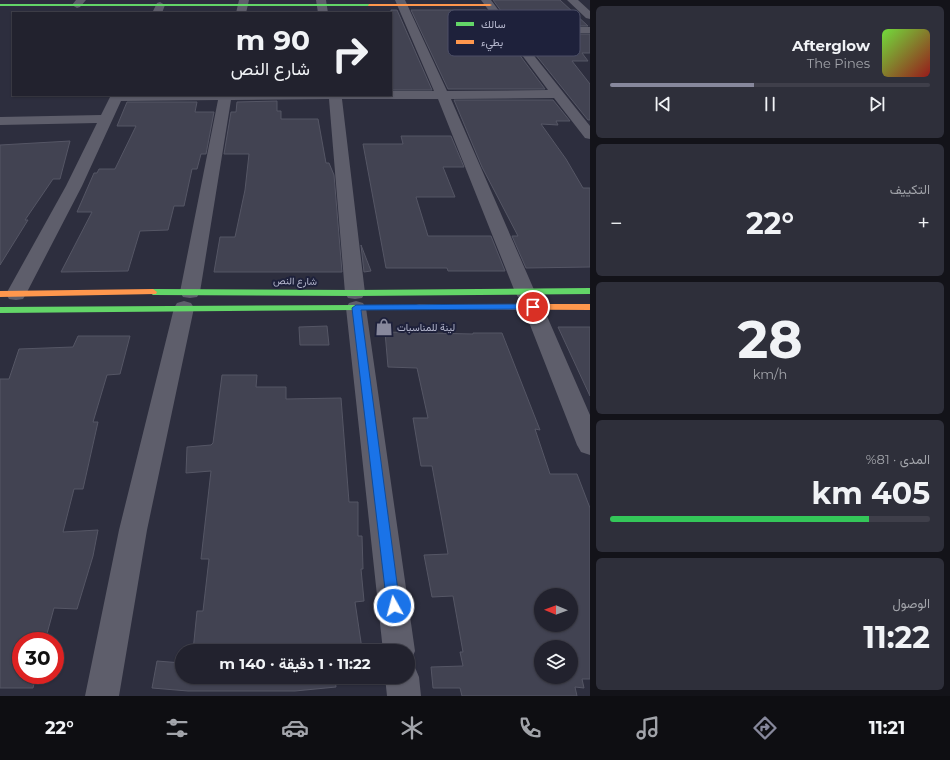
<!DOCTYPE html>
<html lang="ar">
<head>
<meta charset="utf-8">
<style>
  body { margin:0; font-family:Montserrat,Vazirmatn,sans-serif; background:#2e2f3a; color:#f1f3f6; direction:rtl; height:100vh; display:flex; flex-direction:column; font-size:15px; white-space:nowrap }
  * { box-sizing:border-box; margin:0 }
  p { font-size:13px; color:#a2a4aa }
  .icon { flex:none; width:22px; height:22px; fill:none; stroke:currentColor; stroke-width:2; stroke-linecap:round; stroke-linejoin:round }
  .map { position:relative; flex:1; overflow:hidden; direction:ltr }
  .panel { display:flex; flex-direction:column; gap:6px; padding:6px; background:#131319; width:360px }
  .panel>* { flex:none }
  .hud { position:absolute; left:12px; top:12px; width:380px; height:84px; border-radius:0px; box-shadow:0 1px 3px #0004,0 0 0 1px #3f3f4a; direction:rtl; background:#22222e; color:#f1f3f6; overflow:hidden }
  .needle { width:26px; rotate:271deg }
  .tools { position:absolute; left:534px; top:588px; display:grid; gap:8px }
  .tools a { display:grid; place-items:center; width:44px; height:44px; border-radius:50%; background:#22222e; box-shadow:0 1px 3px #0004,0 0 0 1px #3f3f4a; font-size:20px }
  .speed { position:absolute; left:12px; top:632px; display:flex; gap:8px; font-size:20px; font-weight:700; text-align:center }
  .speed>* { display:grid; place-content:center; width:52px; height:52px; border-radius:50%; background:#22222e; box-shadow:0 1px 3px #0004,0 0 0 1px #3f3f4a; line-height:1 }
  .speed .limit { border:6px solid #d22; background:#fff; color:#111 }
  .pin { position:absolute; display:grid; place-items:center; width:34px; height:34px; color:#fff; margin:-17px; border:2px solid #fff; border-radius:50%; box-shadow:0 1px 4px #0007 }
  .me { position:absolute; width:44px; margin:-22px; rotate:353deg; stroke-linejoin:round; filter:drop-shadow(0 0 3px #0008) }
  .turn { display:flex; align-items:center; gap:14px; height:84px; padding:0 16px; font-size:18px }
  .turn .icon { width:52px; height:52px; stroke-width:2.5 }
  .turn b { display:block; font-size:28px; line-height:34px }
  .big { font-size:30px; font-weight:700; line-height:1.1 }
  .panel .card { flex:1; display:flex; flex-direction:column; justify-content:center; gap:6px; min-width:0; padding:0 14px; border-radius:6px; background:#2e2f3a }
  .panel .dial { align-items:center; gap:0 }
  .dial b { font-size:52px; line-height:1 }
  .song { display:flex; align-items:center; gap:12px }
  .cover { width:48px; height:48px; border-radius:6px; background:linear-gradient(135deg,hsl(100 70% 55%),hsl(0 70% 35%)) }
  .played { height:4px; border-radius:2px; background:linear-gradient(90deg,#87889c 45%,#3f3f4a 45%) }
  .keys { display:flex; justify-content:space-around; direction:ltr }
  .heat { display:flex; justify-content:space-between; align-items:center; font-size:22px; direction:ltr }
  .charge { height:6px; border-radius:3px; background:linear-gradient(90deg,#34c759 81%,#3f3f4a 0) }
  .trip { position:absolute; left:175px; top:644px; width:240px; height:40px; border-radius:20px; background:#22222e; box-shadow:0 1px 3px #0004,0 0 0 1px #3f3f4a; font-weight:700; line-height:40px; text-align:center; direction:rtl }
  .menu { display:flex; height:64px; justify-content:space-around; align-items:center; background:#0e0e12; color:#a2a4aa }
  .menu .icon { width:28px; height:28px }
  .menu .active { color:#87889c }
  .menu b { font-size:18px; color:#f1f3f6 }
  main { display:flex; flex:1; min-height:0 }
  .map>svg:first-child { display:block }
  .building { fill:#424352; stroke:#555665; fill-rule:evenodd }
  .lines { fill:none; stroke-linecap:round; stroke-linejoin:round }
  .street { fill:#5e5e6b; fill-rule:evenodd }
  .fast { fill:#63d668; fill-rule:evenodd }
  .slow { fill:#ff974d; fill-rule:evenodd }
  .route { fill:#1a73e8; stroke:#114b97 }
  .labels { text-anchor:middle; dominant-baseline:central; stroke-width:4; stroke-linejoin:round; paint-order:stroke }
  .street-label { font-size:10px; fill:#b7b9cf; stroke:#1e213b }
  .poi-label { font-size:10px; fill:#b7b9cf; stroke:#1e213b; text-anchor:start }
  .key { fill:#1e213b; stroke:#4c4f67; stroke-width:1 }
  .key-label { font-size:11px; fill:#b7b9cf }
</style>
</head>
<body>
<main>
<section class="panel">
<div class="card">
<div class="song"><i class="cover"></i><div><b>Afterglow</b><p>The Pines</p></div></div>
<div class="played"></div>
<div class="keys"><svg class="icon" aria-label="previous" viewBox="0 0 24 24"><path d="M18 5L8 12l10 7zM5 5v14"/></svg><svg class="icon" aria-label="pause" viewBox="0 0 24 24"><path d="M8 5v14M16 5v14"/></svg><svg class="icon" aria-label="next" viewBox="0 0 24 24"><path d="M6 5l10 7-10 7zM19 5v14"/></svg></div>
</div>
<div class="card"><p>التكييف</p>
<div class="heat"><a>−</a><b class="big">22°</b><a>+</a></div>
</div>
<div class="card dial"><b>28</b><p>km/h</p></div>
<div class="card"><p>المدى · 81%</p><b class="big">405 km</b><div class="charge"></div></div>
<div class="card"><p>الوصول</p><b class="big">11:22</b></div>
</section>
<div class="map">
<svg width="590" height="696" viewBox="0 0 590 696">
  <rect width="100%" height="100%" fill="#2d2e3e"/>
  <path class="building" d="M493 0H560L588 26H512Z
    M391 10H397L432 90H391Z
    M411 10H486L545 89H448Z
    M519 34H590V53H582L588 61H572L590 84V120H588Z
    M454 100H553L570 121H556L558 125 541 124 566 159 583 188H590V267L526 268 512 236H518L482 167Z
    M277 101V111H281V119H318L326 163H329L334 175 342 272H214L220 237H235L245 190 249 154H224L231 112H236L237 102Z
    M127 102H197L195 112H214L206 154H201L197 169H192L184 206H174L168 230 140 231 128 271 61 272 92 212H77L94 173H97L99 169H115L136 126H117Z
    M401 136H451L464 167H443L455 197H416L428 236H491L505 271H448L447 268H386L363 144H403Z
    M70 141 60 179H53L25 220H28L0 265V145Z
    M361 245 371 271 364 272Z
    M327 326 329 345H300L299 327Z
    M558 327H590V396Z
    M385 332 473 334V333H502L540 430 535 429 550 474H577L590 508V679H582L584 688 575 687 577 696H462L460 688H433L431 667 463 666 460 652H463L453 596 432 597 424 555 448 554 432 466H421L413 418H428L417 368 388 367ZM541 595H571V625H541ZM541 647H571V677H541Z
    M78 336H130L120 374 107 375 93 422H98L83 489H74L63 532 98 530 93 556 77 609 54 608 45 641H21V675H36L33 688H0V379H9L19 349 73 347Z
    M222 375H257L256 387H286V399L341 398 349 502H358V536H362L363 569H361L364 601 355 602 362 649 332 651H193L197 611H203L209 559H201L211 471 186 473 187 447 211 445 213 443Z
    M157 661 182 663V677H335L336 687 295 691H188L152 688Z"/>
  <g class="lines">
    <path class="street" d="M76 0H86L80 7 77 8 72 5Z
      M239 0H249L246 13H236Z
      M316 0H326L328 13H318Z
      M395 0H405L447 91 548 90 481 0H491L511 27H590V33H516L590 126V139L585 138 554 98 451 99 535 292 532 297 525 298 518 297 515 292 438 99H342L365 293 362 298 355 299 348 298 345 293 329 99 231 100 200 292 197 297 190 298 183 297 180 292 218 100 121 101 82 186 26 294 23 299 16 300 9 299 6 294 66 186 97 123 0 125V117L101 115 111 95H391V91H434Z
      M567 0H578L590 11V19L586 18Z
      M160 2 165 5 162 13H152L157 3Z
      M533 300 540 302 543 307 590 415V455L581 452 577 445 523 307 526 302Z
      M184 301 191 303 194 308 147 530 119 696H85L119 530 174 308 177 303Z
      M356 301 363 303 366 308 415 651 410 663 414 665 419 677 421 696H387L385 677H408V651H383L346 308 349 303Z"/>
    <path class="fast" d="M0 4H369L371 5 369 6H0Z
      M590 288V294L355 296 153 295 149 292 153 289 355 290Z
      M355 305 359 308 358 310 0 313V307Z"/>
    <path class="slow" d="M369 4H490L492 5 490 6H368Z
      M153 289 157 292 156 294 0 297V291Z
      M419 304H590V310L416 309 415 307 416 305Z"/>
  </g>
  <path class="route" d="M533 304 537 307 536 309 361 310 400 606 398 611 394 612 389 611 387 606 352 308 356 305Z"/>
  <defs>
    <g id="shop-bare" transform="scale(1.38)"><path d="M-5-2.5h2.3a2.7 3.5 0 0 1 5.4 0H5L5.5 6h-11ZM-1.5-2.5h3a1.5 2.3 0 0 0-3 0Z" fill="#87889c" stroke="#1e213b" stroke-width="2.5" paint-order="stroke"/></g>
  </defs>
  <g fill-rule="evenodd">
    <use href="#shop-bare" x="384" y="327"/>
  </g>
  <g class="labels">
    <g class="street-label">
      <text transform="translate(295 281) rotate(1)">شارع النص</text>
    </g>
    <g class="poi-label">
      <text x="397" y="327">لينة للمناسبات</text>
    </g>
  </g>
  <rect x="448" y="10" width="132" height="46" rx="6" class="key"/>
  <rect x="456" y="22" width="18" height="4" fill="#63d668"/>
  <rect x="456" y="40" width="18" height="4" fill="#ff974d"/>
  <g class="key-label">
    <text x="481" y="28">سالك</text>
    <text x="481" y="46">بطيء</text>
  </g>
</svg>
<div class="tools">
<a><svg class="needle" viewBox="-14 -14 28 28"><path d="M0-13l5 13h-10z" fill="#e53935"/><path d="M0 13l5-13h-10z" fill="#a2a4aa"/></svg></a>
<a><svg class="icon" aria-label="layers" viewBox="0 0 24 24"><path d="M12 4l9 5-9 5-9-5zM3 14l9 5 9-5"/></svg></a>
</div>
<div class="speed"><div class="limit">30</div></div>
<div class="pin" style="left:533px;top:307px;background:#d93025"><svg class="icon" aria-label="arrive" viewBox="0 0 24 24"><path d="M6 21V4h12l-3 4 3 4H6"/></svg></div>
<svg class="me" style="left:394px;top:606px" viewBox="-20 -20 40 40"><circle r="17" fill="#1a73e8" stroke="#fff" stroke-width="3"/><path d="M0-11L8 9 0 5-8 9z" fill="#fff"/></svg>
<div class="trip">11:22 · 1 دقيقة · 140 m</div>
<div class="hud">
<div class="turn"><svg class="icon" aria-label="right" viewBox="0 0 24 24"><path d="M7 20v-9h11M14 6l5 5-5 5"/></svg><div><b>90 m</b>شارع النص</div></div>
</div>
</div>
</main>
<nav class="menu">
<b>11:21</b>
<svg class="icon active" aria-label="directions" viewBox="0 0 24 24"><path d="M12 3l9 9-9 9-9-9zM9 14v-3h6M13 9l2 2-2 2"/></svg>
<svg class="icon" aria-label="music" viewBox="0 0 24 24"><path d="M9 18V5l10-2v13"/><circle cx="6" cy="18" r="3"/><circle cx="16" cy="16" r="3"/></svg>
<svg class="icon" aria-label="phone" viewBox="0 0 24 24"><path d="M5 4h4l2 5-3 2q2 4 5 5l2-3 5 2v4C11 20 4 13 5 4z"/></svg>
<svg class="icon" aria-label="climate" viewBox="0 0 24 24"><path d="M12 3v18M4 7l16 10M4 17L20 7"/></svg>
<svg class="icon" aria-label="car" viewBox="0 0 24 24"><path d="M5 17H2v-5l4-1 3-4h7l3 4 3 1v5h-3M9 17h6M6 11h13"/><circle cx="7" cy="17" r="2"/><circle cx="17" cy="17" r="2"/></svg>
<svg class="icon" aria-label="filters" viewBox="0 0 24 24"><path d="M4 7h16M4 17h16"/><circle cx="9" cy="7" r="2"/><circle cx="15" cy="17" r="2"/></svg>
<b>22°</b>
</nav>
</body>
</html>
